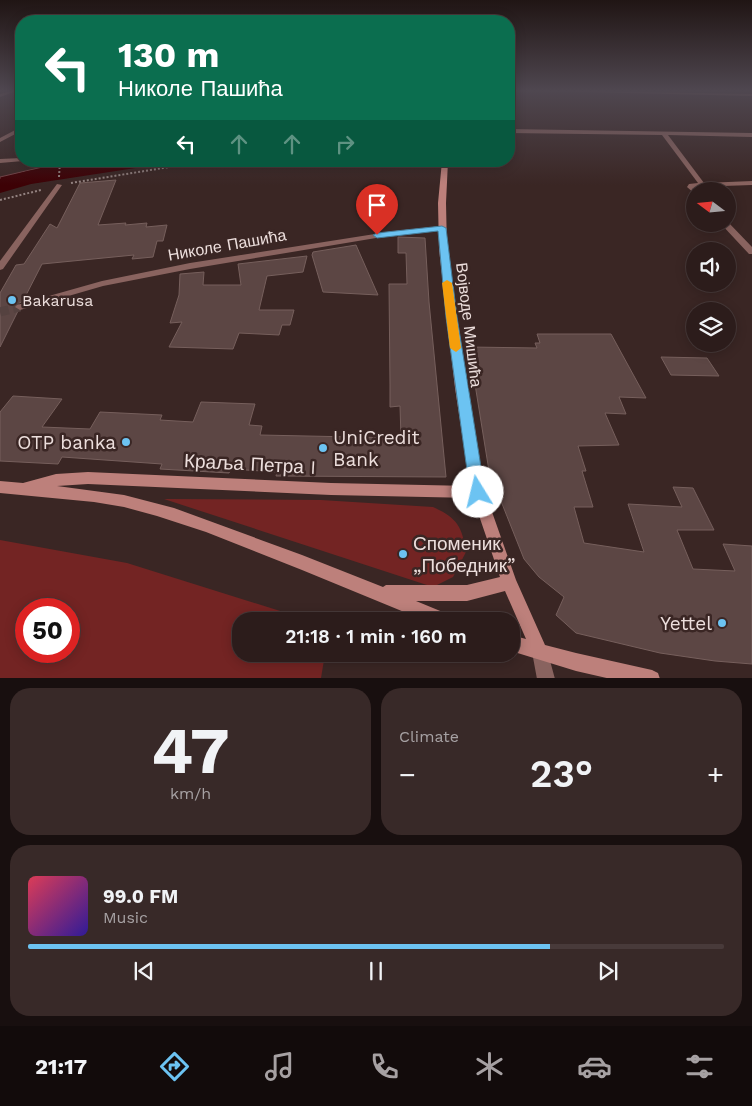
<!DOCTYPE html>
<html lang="en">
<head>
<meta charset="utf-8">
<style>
  body { margin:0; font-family:"Work Sans",sans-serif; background:#382928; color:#f1f3f6; height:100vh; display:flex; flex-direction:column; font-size:19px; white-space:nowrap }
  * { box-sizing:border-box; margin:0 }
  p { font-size:16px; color:#a6a1a3 }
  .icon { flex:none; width:28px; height:28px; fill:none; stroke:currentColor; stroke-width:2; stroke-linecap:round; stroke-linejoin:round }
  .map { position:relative; height:678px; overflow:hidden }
  .sheet { display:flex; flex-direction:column; gap:10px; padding:10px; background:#180f0f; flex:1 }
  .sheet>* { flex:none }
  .top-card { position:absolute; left:15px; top:15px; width:500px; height:152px; border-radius:20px; box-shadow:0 2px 12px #0003,0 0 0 1px #483a3a; background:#0b6e4f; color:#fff; overflow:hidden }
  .needle { width:32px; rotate:286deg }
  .controls { position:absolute; left:686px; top:182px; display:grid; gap:10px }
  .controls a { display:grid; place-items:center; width:50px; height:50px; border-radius:50%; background:#2c1c1b; box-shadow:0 2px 12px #0003,0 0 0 1px #483a3a; font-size:25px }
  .speed { position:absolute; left:15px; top:598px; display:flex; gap:10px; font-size:25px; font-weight:700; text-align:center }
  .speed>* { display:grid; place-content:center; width:65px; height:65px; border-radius:50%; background:#2c1c1b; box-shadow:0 2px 12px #0003,0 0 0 1px #483a3a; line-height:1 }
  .speed .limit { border:8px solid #d22; background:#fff; color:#111 }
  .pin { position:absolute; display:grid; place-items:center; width:42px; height:42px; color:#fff; margin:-51px -21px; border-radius:50% 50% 50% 0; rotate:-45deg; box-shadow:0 0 5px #0007 }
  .pin .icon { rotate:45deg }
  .me { position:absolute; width:55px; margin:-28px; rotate:351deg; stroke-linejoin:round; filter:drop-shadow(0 0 4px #0008) }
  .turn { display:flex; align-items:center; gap:18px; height:105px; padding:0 20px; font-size:22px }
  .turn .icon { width:65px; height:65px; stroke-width:2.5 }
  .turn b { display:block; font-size:35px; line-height:42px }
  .lanes { display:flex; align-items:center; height:48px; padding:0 20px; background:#0003; justify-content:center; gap:25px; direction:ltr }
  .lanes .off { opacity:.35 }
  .big { font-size:38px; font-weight:600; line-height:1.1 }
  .sheet .card { flex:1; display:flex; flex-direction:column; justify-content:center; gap:8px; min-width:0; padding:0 18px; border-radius:20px; background:#382928 }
  .sheet .dial { align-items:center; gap:0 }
  .dial b { font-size:65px; line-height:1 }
  .song { display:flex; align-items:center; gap:15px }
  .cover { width:60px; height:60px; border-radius:8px; background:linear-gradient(135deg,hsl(350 70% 55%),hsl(250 70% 35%)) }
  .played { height:5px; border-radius:2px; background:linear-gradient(90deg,#6cc3f2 75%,#483a3a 75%) }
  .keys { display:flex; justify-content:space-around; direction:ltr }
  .heat { display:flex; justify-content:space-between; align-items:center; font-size:28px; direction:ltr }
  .sheet .tiles { flex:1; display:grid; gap:10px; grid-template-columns:1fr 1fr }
  .card:last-child { grid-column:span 2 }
  .trip { position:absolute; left:232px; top:612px; width:288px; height:50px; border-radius:20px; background:#2c1c1b; box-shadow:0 2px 12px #0003,0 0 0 1px #483a3a; font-weight:600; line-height:50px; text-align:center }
  .tabs { display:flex; height:80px; justify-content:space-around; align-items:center; background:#120b0b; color:#a6a1a3 }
  .tabs .icon { width:35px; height:35px }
  .tabs .active { color:#6cc3f2 }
  .tabs b { font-size:22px; color:#f1f3f6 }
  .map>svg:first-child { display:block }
  .green { fill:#732423; fill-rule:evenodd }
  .water { fill:#3d0105; stroke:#724346 }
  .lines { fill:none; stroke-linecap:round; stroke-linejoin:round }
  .river { fill:#3d0105; fill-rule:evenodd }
  .building { fill:#5c4644; stroke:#765f5c }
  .street-tunnel { stroke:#554240; stroke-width:9; stroke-dasharray:9 4.5; stroke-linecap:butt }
  .path { stroke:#92817f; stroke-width:2; stroke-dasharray:2 2; stroke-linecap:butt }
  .street { fill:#89635f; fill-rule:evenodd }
  .secondary { fill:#bd807b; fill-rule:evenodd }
  .route { fill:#6cc3f2; stroke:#467f9d }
  .slow { fill:#f59e0b }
  .poi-dot { fill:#6cc3f2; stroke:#3a2624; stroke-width:2 }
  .labels { text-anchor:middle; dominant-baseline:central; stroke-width:5; stroke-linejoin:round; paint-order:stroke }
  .street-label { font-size:16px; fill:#ecdedc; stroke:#3a2624 }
  .poi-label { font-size:16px; fill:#ecdedc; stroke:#3a2624; text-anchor:start }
  .near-poi-label { font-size:19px; fill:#ecdedc; stroke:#3a2624; text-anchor:start }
  .near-street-label { font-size:19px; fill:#ecdedc; stroke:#3a2624 }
</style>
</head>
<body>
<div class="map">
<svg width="752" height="679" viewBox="0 0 752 679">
  <rect width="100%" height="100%" fill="#3a2624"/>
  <path class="green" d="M164 499 321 500 433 507C457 518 462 526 466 552L453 577 433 587Z
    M0 540 127 563 312 621H313H241V654H325L321 678H0ZM26 609H69V651H26Z"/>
  <path class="water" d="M75 161H154L63 175 64 163Z
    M51 165 52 177 0 190V177Z"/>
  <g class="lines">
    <path class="river" d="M96 161H153L150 166 142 167 31 184 0 193V179L28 171Z"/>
  </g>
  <path class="building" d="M116 180 98 225 126 223 125 225 147 223 146 227 167 225 163 241H157L153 257 132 259 134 255 42 264 23 301 14 306V309L18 311 0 347V293L16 265 24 264 50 224 57 228 80 183Z
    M398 237 425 238 429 302 446 477 276 476 277 472 231 469 229 473 160 469 162 464 62 457 58 464 0 461V412L13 396 62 399 42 427 90 429 100 412 162 415 160 420 193 422 201 402 255 404 249 425 262 426 260 435 401 438 400 406 390 407V385L389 284H407L406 253H398Z
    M356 245 378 295 323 292 312 255 313 252Z
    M307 256 303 272 267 276 259 310H294L290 325H282L279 335 239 333 233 349 169 347 182 322 170 323 179 295 180 274 204 272 203 285H241L238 264Z
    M537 334H611L646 398 619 397 626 414 605 413 619 445 578 446 586 471H582L593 507H574L584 543 644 552 628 504 682 507 673 487 693 488 714 530H677L693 569 735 571 723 544 752 546V664L715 661 660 653 576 633 556 615 564 597 539 577 524 559 489 471 469 347 537 348 535 343H540Z
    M661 357 707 358 719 376 671 375Z"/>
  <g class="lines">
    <path class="street-tunnel" d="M0 312 20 307"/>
    <path class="path" d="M30 166 53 161
      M59 177 60 161
      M71 183 206 161
      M0 200 41 190"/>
    <path class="street" d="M14 90H19L0 97V94Z
      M542 90 752 94V96L544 91Z
      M21 127V131L0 142V138Z
      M509 129 752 133V137L668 135 704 183 752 181V185L694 187 698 191H695V194L687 187 689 184 698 183 662 135 509 133Z
      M21 158V161H23L0 163V159Z
      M57 184 62 185 3 269 0 270V261Z
      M728 222 752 247V254H749L721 224H728Z
      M442 226H445V230L394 235 190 269 103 286 20 310 15 307 17 305 102 281 190 263 394 231Z
      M540 644 546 646 555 679H537L532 652 534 646Z"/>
    <path class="secondary" d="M442 161H448L446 203 447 249 467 388 485 492 516 580 545 645 576 653 652 670 658 673 660 679H611L576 671 511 651V635L526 639 505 591 467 601H416L450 615 452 621H426L302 570 206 532 157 516 124 507 94 502 0 493V481L23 483 56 474 88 472 331 483 470 486 455 388 439 249 438 203ZM88 484 331 495 473 498 500 577 467 585H386L383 587 302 555 174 508 124 495 57 486Z"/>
  </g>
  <linearGradient id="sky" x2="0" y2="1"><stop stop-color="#201514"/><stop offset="0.49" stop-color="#4f4750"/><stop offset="1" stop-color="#4f4750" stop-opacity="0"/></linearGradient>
  <rect width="752" height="185" fill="url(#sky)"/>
  <path class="route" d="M442 226 446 228 457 317 485 492 483 497 478 499 472 497 470 492 446 317 438 231 377 238 373 235 377 233Z"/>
  <path class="slow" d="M447 280 452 283 461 348 456 352 450 348 442 283Z"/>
  <g class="poi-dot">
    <circle cx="12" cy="300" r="5"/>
    <circle cx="126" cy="442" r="5"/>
    <circle cx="323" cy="448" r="5"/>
    <circle cx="403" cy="554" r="5"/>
    <circle cx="722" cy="623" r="5"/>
  </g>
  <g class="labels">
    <g class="street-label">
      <text transform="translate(227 245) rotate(-10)">Николе Пашића</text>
      <text transform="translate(469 325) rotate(83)">Војводе Мишића</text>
    </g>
    <g class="poi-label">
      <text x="22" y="300">Bakarusa</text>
    </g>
    <g class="near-poi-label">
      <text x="333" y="437">UniCredit<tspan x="333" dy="22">Bank</tspan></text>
      <text x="116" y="442" text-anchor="end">OTP banka</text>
      <text x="413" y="543">Споменик<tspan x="413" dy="22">„Победник”</tspan></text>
      <text x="712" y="623" text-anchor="end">Yettel</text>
    </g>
    <g class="near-street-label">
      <text transform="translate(250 464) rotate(3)">Краља Петра I</text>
    </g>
  </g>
</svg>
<div class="controls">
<a><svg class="needle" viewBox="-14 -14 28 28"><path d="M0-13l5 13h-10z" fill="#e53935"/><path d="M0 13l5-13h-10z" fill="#a6a1a3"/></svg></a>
<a><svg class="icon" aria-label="sound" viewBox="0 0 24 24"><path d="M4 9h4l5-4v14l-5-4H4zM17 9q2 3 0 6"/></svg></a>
<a><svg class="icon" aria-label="layers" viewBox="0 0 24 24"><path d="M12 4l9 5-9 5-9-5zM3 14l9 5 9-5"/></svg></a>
</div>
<div class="speed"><div class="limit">50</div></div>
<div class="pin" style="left:377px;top:235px;background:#d93025"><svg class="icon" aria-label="arrive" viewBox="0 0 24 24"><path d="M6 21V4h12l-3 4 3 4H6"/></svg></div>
<svg class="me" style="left:478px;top:492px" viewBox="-20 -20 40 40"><circle r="19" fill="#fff"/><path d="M0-13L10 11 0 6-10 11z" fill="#6cc3f2"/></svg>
<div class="trip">21:18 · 1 min · 160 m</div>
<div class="top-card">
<div class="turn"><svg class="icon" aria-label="left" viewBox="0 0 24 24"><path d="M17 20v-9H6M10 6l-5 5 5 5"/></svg><div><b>130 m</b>Николе Пашића</div></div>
<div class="lanes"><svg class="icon" aria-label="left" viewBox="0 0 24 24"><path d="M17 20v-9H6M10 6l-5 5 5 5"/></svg><svg class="icon off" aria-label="ahead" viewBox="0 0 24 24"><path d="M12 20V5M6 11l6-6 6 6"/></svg><svg class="icon off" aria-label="ahead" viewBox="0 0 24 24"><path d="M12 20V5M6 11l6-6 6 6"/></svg><svg class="icon off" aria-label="right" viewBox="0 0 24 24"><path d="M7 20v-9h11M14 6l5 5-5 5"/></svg></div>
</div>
</div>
<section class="sheet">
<div class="tiles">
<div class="card dial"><b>47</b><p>km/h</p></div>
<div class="card"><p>Climate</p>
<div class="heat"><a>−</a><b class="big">23°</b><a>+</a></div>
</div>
<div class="card">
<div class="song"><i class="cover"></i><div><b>99.0 FM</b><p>Music</p></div></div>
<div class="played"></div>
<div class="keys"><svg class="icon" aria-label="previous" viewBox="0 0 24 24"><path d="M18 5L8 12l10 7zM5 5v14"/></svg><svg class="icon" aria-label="pause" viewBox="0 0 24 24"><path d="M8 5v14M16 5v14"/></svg><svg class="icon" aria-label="next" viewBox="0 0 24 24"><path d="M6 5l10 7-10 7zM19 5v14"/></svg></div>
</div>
</div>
</section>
<nav class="tabs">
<b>21:17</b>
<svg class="icon active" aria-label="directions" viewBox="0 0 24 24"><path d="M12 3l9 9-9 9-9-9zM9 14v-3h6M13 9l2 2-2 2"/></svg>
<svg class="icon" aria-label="music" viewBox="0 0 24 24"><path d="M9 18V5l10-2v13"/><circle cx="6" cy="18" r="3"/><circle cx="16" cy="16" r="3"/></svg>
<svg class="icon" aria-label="phone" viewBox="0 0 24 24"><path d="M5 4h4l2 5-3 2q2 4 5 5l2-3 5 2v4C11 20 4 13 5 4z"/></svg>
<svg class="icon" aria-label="climate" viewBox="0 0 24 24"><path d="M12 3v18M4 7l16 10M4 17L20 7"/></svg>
<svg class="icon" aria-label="car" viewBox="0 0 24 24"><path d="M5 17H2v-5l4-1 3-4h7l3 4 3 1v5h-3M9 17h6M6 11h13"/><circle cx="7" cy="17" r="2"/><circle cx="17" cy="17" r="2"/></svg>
<svg class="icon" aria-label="filters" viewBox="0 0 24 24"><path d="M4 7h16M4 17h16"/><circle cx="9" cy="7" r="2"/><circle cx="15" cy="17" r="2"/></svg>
</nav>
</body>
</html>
